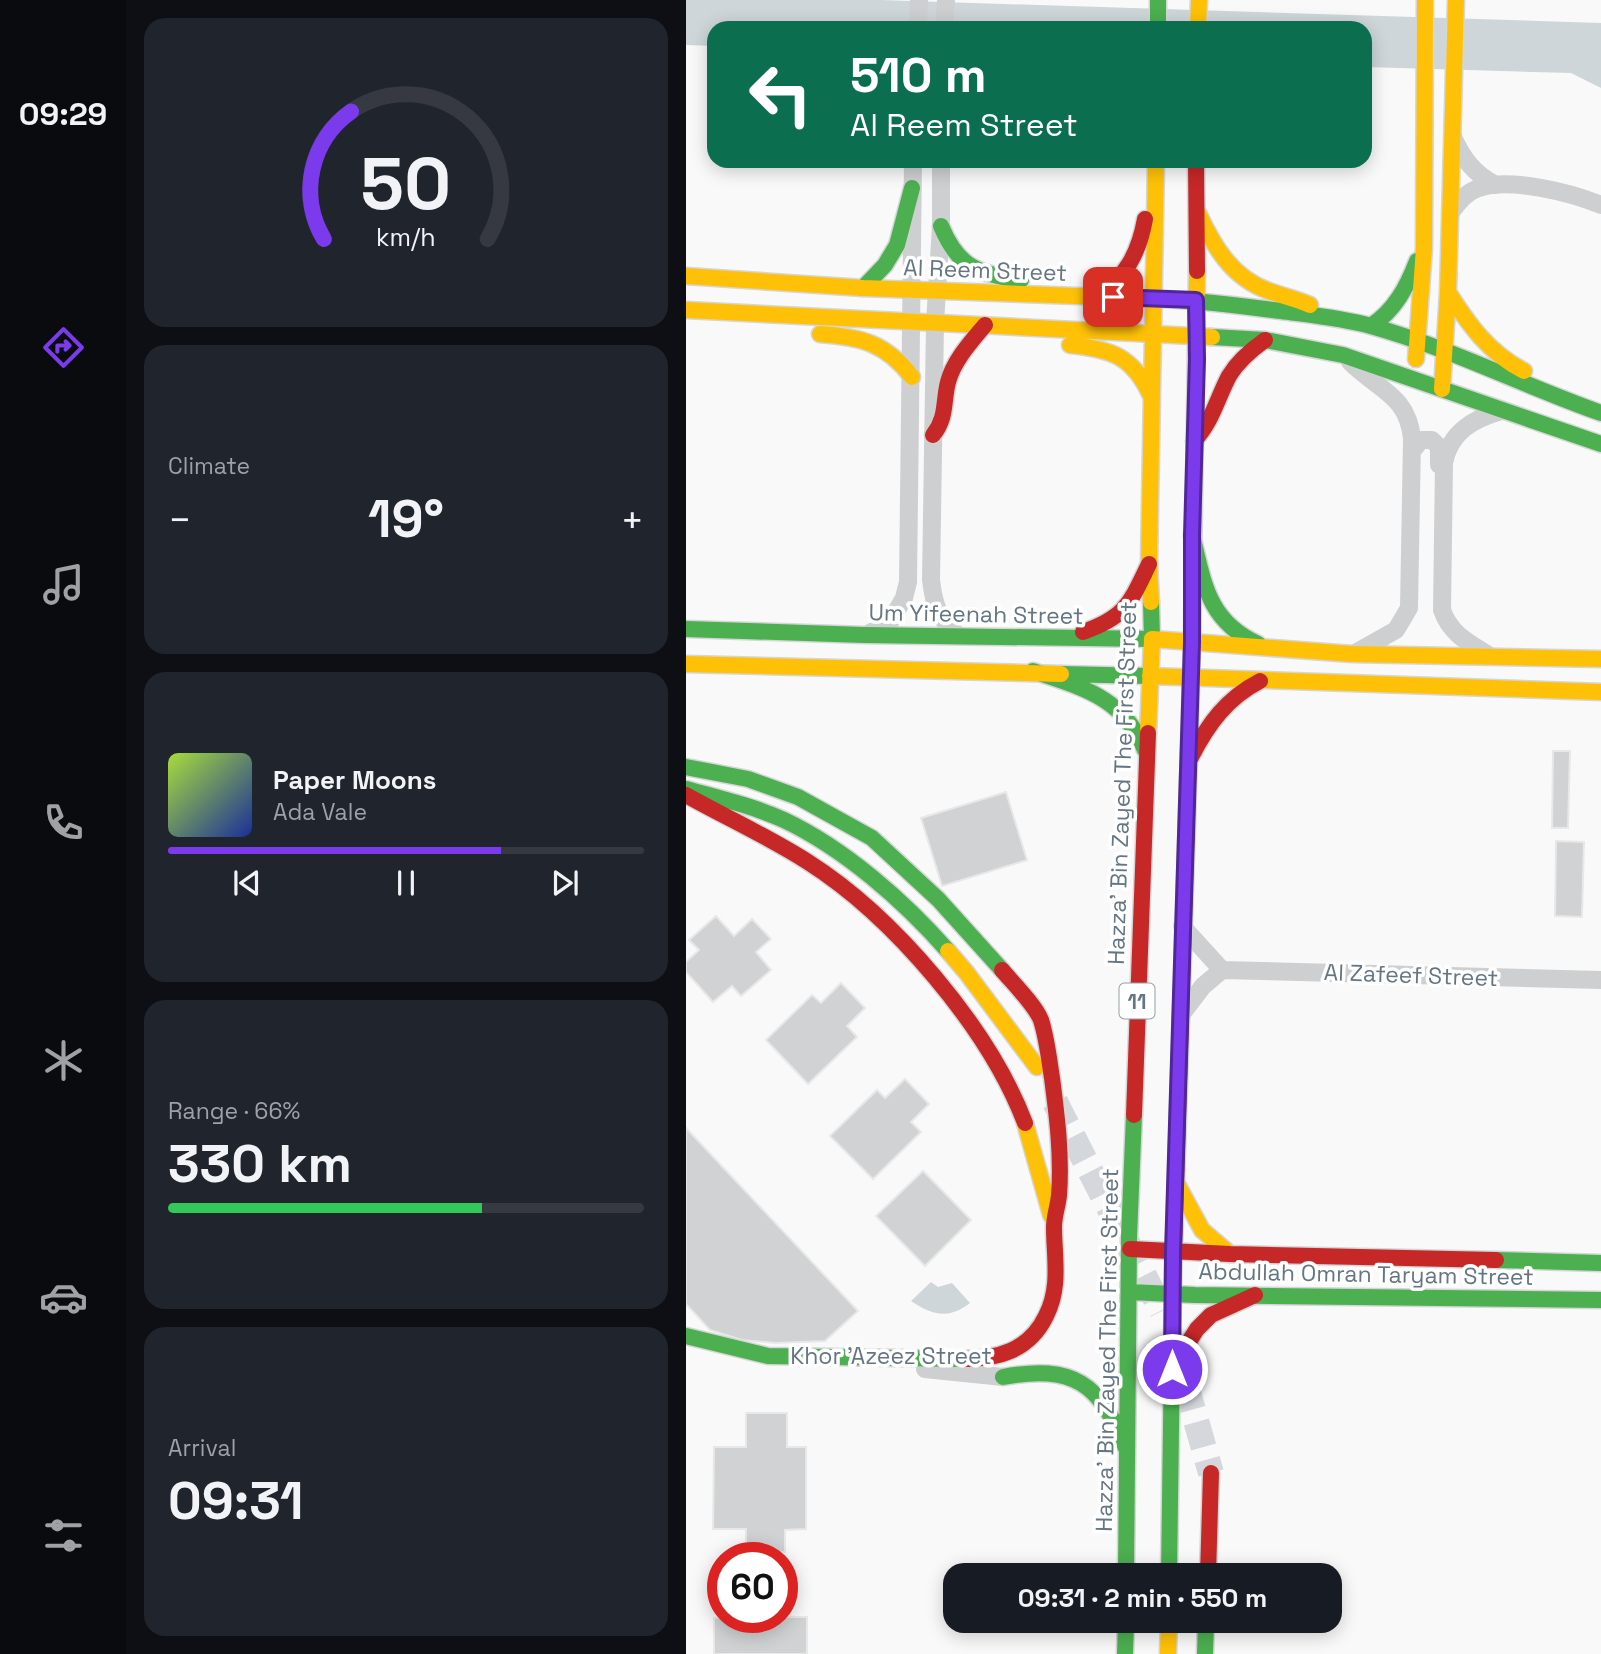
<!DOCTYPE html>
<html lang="en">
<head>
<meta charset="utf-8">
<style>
  body { margin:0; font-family:"Space Grotesk",sans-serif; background:#20242c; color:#f1f3f6; height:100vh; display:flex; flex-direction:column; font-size:26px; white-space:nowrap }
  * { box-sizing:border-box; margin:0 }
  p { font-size:23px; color:#9ea1a6 }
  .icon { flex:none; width:38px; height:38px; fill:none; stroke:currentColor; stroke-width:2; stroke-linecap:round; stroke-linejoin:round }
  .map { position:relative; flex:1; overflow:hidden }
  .side { display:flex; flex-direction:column; gap:18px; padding:18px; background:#0d0f14; width:560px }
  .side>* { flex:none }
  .top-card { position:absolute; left:21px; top:21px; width:665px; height:147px; border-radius:21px; box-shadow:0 4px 18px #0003; background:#0b6e4f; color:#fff; overflow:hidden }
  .speed { position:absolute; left:21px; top:1542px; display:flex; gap:14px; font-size:35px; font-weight:700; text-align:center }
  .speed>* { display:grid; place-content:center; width:91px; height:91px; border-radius:50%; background:#171b24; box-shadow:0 4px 18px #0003; line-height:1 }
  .speed .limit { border:10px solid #d22; background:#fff; color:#111 }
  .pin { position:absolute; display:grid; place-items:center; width:60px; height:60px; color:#fff; margin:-30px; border-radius:14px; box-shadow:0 4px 10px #0006 }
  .me { position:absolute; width:77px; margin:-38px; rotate:0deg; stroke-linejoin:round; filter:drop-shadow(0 0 5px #0008) }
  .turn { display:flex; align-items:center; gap:24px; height:147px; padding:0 28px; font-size:32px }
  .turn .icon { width:91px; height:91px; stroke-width:2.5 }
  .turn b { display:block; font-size:49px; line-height:60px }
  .big { font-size:52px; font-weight:800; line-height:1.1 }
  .side .card { flex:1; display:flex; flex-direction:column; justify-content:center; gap:10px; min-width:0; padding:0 24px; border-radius:21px; background:#20242c }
  .side .dial { align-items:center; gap:0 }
  .dial svg { height:182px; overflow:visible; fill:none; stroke:#363941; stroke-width:7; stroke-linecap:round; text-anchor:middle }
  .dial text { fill:#f1f3f6; stroke:none }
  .song { display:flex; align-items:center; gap:21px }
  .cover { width:84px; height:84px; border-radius:10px; background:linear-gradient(135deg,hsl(80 70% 55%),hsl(230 70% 35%)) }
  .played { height:7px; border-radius:4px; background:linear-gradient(90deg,#7c3aed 70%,#363941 70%) }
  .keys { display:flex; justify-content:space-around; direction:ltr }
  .heat { display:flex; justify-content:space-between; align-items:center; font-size:38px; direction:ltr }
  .charge { height:10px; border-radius:5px; background:linear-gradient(90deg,#34c759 66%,#363941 0) }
  .trip { position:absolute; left:257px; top:1563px; width:399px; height:70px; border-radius:21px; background:#171b24; box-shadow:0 4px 18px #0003; font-weight:800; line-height:70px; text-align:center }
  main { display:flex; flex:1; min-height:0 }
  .tab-bar { display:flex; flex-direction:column; width:126px; justify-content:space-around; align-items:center; background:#090b0e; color:#9ea1a6 }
  .tab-bar .icon { width:49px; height:49px }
  .tab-bar .active { color:#7c3aed }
  .tab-bar b { font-size:32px; color:#f1f3f6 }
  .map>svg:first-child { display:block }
  .water { fill:#ced6d9 }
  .building { fill:#d0d2d3; stroke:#e8e8e8; stroke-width:2 }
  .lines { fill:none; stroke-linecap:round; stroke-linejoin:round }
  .primary-tunnel { stroke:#d4d8dc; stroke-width:26; stroke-dasharray:26 13; stroke-linecap:butt }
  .fast-casing { stroke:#d5d6d7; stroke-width:19 }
  .slow-casing { stroke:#d5d6d7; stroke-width:19 }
  .jam-casing { stroke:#d5d6d7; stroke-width:19 }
  .street { stroke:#cecfd0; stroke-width:18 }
  .fast { stroke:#4caf50; stroke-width:16 }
  .slow { stroke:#ffc107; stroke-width:16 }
  .jam { stroke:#c62828; stroke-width:16 }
  .route-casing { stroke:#51269a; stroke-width:18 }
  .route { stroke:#7c3aed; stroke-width:12 }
  .labels { text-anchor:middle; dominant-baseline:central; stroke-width:7; stroke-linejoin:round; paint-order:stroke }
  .shield { fill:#fff; stroke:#939fa8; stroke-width:2 }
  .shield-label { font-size:21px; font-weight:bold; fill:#657683 }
  .street-label { font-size:23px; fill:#657683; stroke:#fff }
</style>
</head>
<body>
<main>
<nav class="tab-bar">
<b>09:29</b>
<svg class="icon active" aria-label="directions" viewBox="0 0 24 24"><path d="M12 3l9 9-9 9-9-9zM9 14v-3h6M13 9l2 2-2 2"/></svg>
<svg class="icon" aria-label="music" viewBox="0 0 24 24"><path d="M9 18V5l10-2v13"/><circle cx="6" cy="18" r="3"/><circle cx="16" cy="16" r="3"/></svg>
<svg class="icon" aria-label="phone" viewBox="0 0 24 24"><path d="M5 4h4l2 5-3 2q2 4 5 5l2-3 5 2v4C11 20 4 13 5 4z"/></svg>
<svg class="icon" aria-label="climate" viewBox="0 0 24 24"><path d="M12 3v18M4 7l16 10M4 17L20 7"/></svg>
<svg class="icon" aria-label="car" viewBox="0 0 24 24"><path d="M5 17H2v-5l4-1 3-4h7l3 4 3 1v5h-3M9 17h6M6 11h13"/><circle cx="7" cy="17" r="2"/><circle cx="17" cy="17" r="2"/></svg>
<svg class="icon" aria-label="filters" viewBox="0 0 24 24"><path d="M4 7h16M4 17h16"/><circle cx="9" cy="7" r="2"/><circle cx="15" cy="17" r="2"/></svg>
</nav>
<section class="side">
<div class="card dial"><svg viewBox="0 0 100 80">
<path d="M14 69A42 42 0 1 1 86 69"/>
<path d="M14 69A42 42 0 0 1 26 13" stroke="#7c3aed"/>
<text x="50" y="56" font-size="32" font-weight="700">50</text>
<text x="50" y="72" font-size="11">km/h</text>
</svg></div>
<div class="card"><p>Climate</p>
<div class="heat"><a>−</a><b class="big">19°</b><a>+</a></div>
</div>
<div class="card">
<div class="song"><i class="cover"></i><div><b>Paper Moons</b><p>Ada Vale</p></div></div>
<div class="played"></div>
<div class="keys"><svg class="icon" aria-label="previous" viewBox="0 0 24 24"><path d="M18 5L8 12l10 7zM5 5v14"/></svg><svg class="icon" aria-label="pause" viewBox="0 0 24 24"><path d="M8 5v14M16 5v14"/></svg><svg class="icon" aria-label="next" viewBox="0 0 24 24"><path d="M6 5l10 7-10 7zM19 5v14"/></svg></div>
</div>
<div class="card"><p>Range · 66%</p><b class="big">330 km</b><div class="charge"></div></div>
<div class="card"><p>Arrival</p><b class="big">09:31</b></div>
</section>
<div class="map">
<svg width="915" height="1654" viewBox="0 0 915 1654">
  <rect width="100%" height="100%" fill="#f9f9f9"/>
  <path class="water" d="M0 0H194L915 23V88L885 73 679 67V28H28V46L0 45Z
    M245 1282 252 1287 266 1283 284 1303C262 1320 246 1315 225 1301Z"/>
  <path class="building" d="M867 751H884L882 828H866Z
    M320 792 341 860 256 886 235 818Z
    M870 841 898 842 896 917 869 916Z
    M30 916 48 936 66 919 85 939 70 952 85 970 55 996 46 986 27 1002 0 972V962L13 950 3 940Z
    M155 983 179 1008 161 1026 171 1037 122 1084 80 1040 126 995 135 1003Z
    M219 1079 243 1104 225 1122 235 1132 187 1179 144 1136 191 1090 199 1098Z
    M0 1128 172 1311 139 1341 90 1343 56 1340 24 1330 0 1304Z
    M237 1171 285 1220 239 1266 190 1216Z
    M60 1413H101V1447H120V1529L99 1530V1552L60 1553V1529H27L28 1447H60Z
    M96 1591H101V1617H121V1654H28V1618L96 1617Z"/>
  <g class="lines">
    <path class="primary-tunnel" d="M369 1102 476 1311
      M489 1347 525 1473"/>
    <g class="fast-casing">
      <path id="fast" d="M472 0V28
        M255 226C273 269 292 273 335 280
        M177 288 199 265 211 245 226 188
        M473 299C514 300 554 306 595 311 625 315 656 318 685 326 764 348 838 386 915 413
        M685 326C709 310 721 287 731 261
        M526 337 579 340 657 355 915 444
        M506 535C518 584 522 621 572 644
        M0 629 178 635 466 639 465 602
        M347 671C397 688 437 697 459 750
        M375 674 464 676
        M503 753 506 643
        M0 767 62 779 112 797 186 838 252 899 316 970
        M0 789C33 798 67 806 98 820 159 849 218 901 262 951
        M810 1260 915 1263
        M444 1292 509 1295 915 1300
        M0 1336 82 1356 276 1359
        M317 1377C387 1364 414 1383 440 1448
        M440 1575 443 1237 448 1115
        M483 1575 487 1280
        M439 1654 440 1620
        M519 1654 520 1620"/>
    </g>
    <g class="slow-casing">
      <path id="slow" d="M512 28 513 0
        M512 213C528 247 546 278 583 291 596 296 611 299 624 305
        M0 276 177 288 473 299
        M762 292C783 325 803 353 838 371
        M0 310 526 337
        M134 334C175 337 200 343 226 377
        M384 345C425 349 447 356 465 396
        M730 359 738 248 739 0
        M756 389 762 292 770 0
        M465 602 463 563 470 161
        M506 643 511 271
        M0 664 375 674
        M464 676 915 692
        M462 733 466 639 666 654 915 659
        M262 951 280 972 351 1067
        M339 1123 365 1215
        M491 1184 516 1230 544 1254
        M482 1654 483 1620"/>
    </g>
    <g class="jam-casing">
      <path id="jam" d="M510 161 511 271
        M412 297C440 276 453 253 459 219
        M247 435C261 418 257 401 262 382 268 360 285 342 299 325
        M508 441C526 422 531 399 543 376 552 361 565 350 579 340
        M397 632C440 617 444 603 463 564
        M505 757C522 724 541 698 574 681
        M0 795C41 818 83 837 122 862 207 916 303 1028 339 1123
        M448 1115 462 733
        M444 1249 544 1254 810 1260
        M487 1280 503 753
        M276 1359C312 1359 343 1351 360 1316 375 1287 368 1257 368 1227 368 1216 372 1206 373 1195 376 1156 371 1116 366 1078 363 1059 361 1039 355 1020 349 1005 327 983 316 970
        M487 1367 511 1329 525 1315 569 1295
        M522 1575 525 1473"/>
    </g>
    <path class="street" d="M232 28 233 0
      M258 28 260 0
      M767 137C777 159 788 174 810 185
      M255 161V226L249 323 245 580C248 606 253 620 273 636
      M765 212C773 202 780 192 793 188 824 177 886 193 915 205
      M664 362C692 390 722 395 726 439L723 608 710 630 671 652
      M727 450 735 440H746L753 447V465
      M185 632 201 627 218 598 222 582 227 161
      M801 654C781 642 764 633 756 610L758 463C764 432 787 419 815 411
      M496 926 536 970
      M495 1015 517 986 536 970 915 980
      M239 1369 317 1377"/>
    <use href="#fast" class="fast"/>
    <use href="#slow" class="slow"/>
    <use href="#jam" class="jam"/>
  </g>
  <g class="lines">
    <g class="route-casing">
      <path id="route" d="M427 297 510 300 511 359 506 535V642L487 1252 486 1369"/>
    </g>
    <use href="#route" class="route"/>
  </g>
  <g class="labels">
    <rect class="shield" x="433.5" y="983.5" width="35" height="35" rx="5"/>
    <g class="shield-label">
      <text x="451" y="1001">11</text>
    </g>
    <g class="street-label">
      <text transform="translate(299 270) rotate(2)">Al Reem Street</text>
      <text transform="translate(290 614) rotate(1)">Um Yifeenah Street</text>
      <text transform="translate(436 783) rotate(-88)">Hazza' Bin Zayed The First Street</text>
      <text transform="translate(725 975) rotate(2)">Al Zafeef Street</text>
      <text transform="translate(680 1274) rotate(1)">Abdullah Omran Taryam Street</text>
      <text transform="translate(421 1350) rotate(-89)">Hazza' Bin Zayed The First Street</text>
      <text x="205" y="1356">Khor 'Azeez Street</text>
    </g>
  </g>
</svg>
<div class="speed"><div class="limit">60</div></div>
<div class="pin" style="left:427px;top:297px;background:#d93025"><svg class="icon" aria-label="arrive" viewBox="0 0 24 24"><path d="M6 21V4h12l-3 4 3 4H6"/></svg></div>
<svg class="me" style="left:486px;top:1369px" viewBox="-20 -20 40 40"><circle r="17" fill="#7c3aed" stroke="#fff" stroke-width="3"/><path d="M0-11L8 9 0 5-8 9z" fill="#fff"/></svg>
<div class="trip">09:31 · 2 min · 550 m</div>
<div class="top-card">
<div class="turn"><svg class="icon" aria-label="left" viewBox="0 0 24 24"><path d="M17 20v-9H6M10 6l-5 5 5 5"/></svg><div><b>510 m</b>Al Reem Street</div></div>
</div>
</div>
</main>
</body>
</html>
